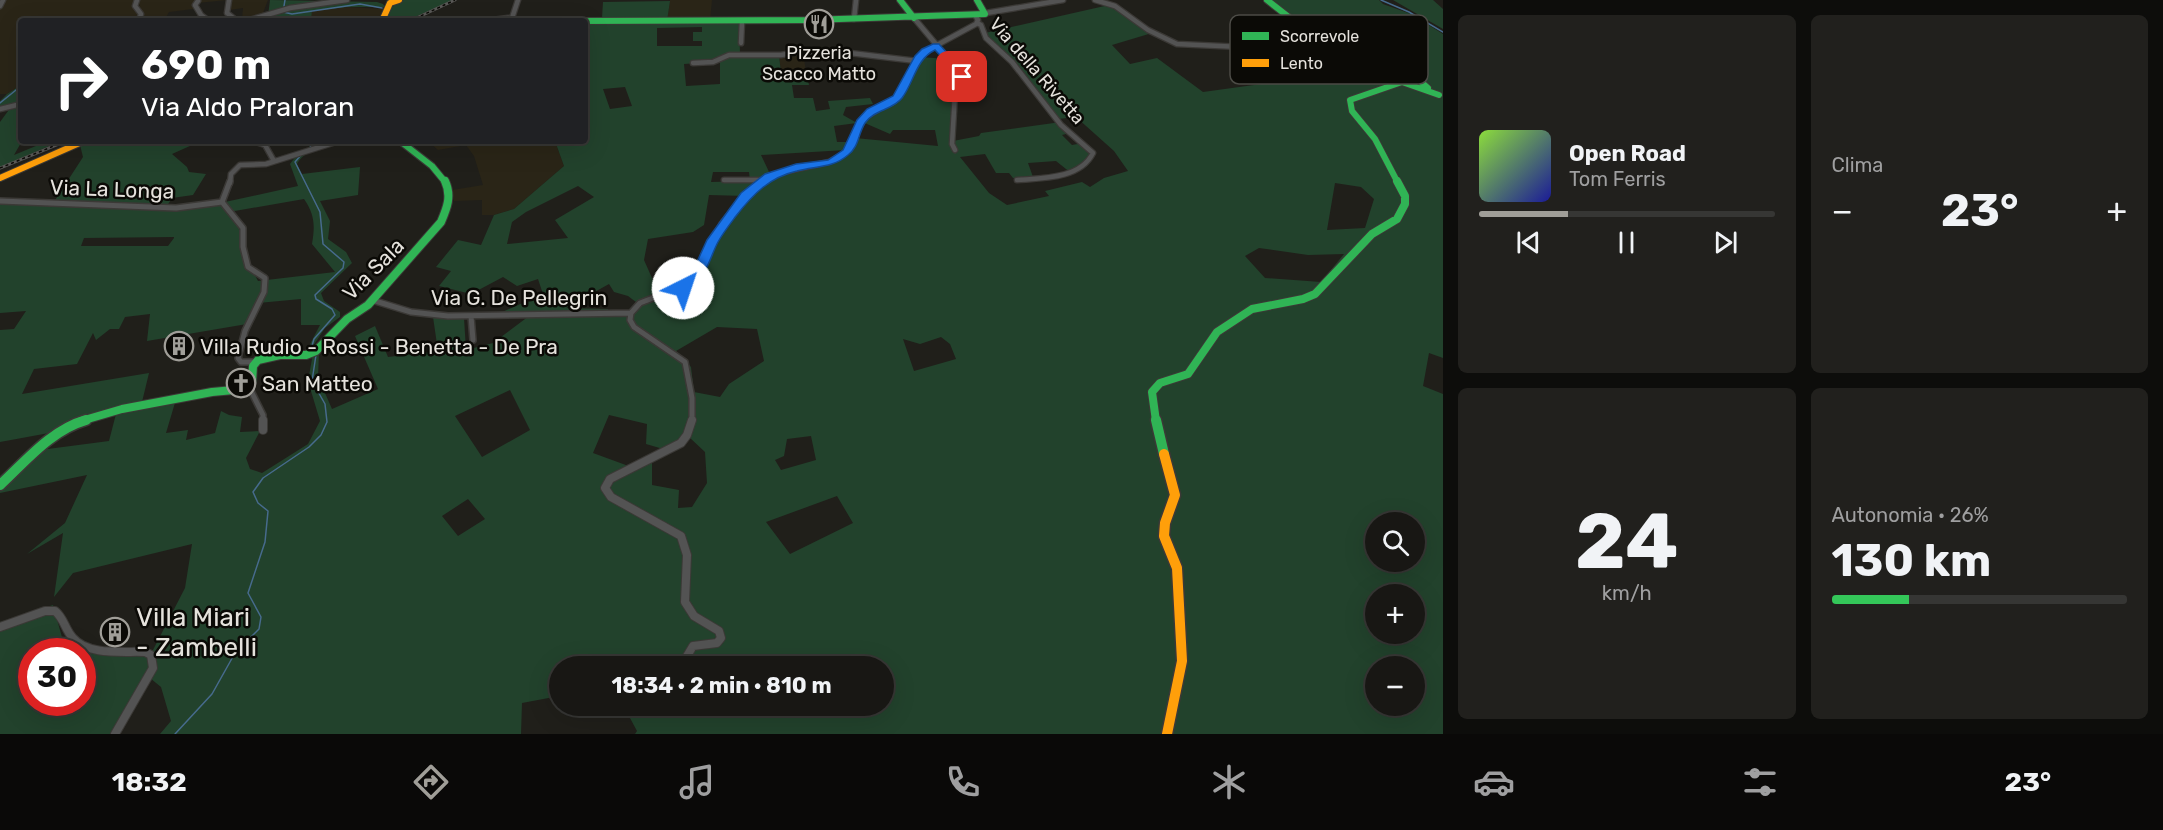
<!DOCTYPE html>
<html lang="it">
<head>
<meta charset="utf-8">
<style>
  body { margin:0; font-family:Rubik,sans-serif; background:#21201d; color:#f1f3f6; height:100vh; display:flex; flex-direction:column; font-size:22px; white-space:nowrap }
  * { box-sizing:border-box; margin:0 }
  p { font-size:20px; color:#9f9fa0 }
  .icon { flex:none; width:33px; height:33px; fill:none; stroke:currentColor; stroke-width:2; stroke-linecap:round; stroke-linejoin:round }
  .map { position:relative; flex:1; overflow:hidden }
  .drawer { display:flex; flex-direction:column; gap:15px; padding:15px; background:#0d0d0b; width:720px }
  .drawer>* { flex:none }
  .hud { position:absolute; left:18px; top:18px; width:570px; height:126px; border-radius:6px; box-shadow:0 6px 24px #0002,0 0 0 2px #363634; background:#202124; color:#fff; overflow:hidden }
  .controls { position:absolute; left:1365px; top:512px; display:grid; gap:12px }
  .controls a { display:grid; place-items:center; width:60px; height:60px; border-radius:50%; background:#181714; box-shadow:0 6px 24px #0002,0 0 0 2px #363634; font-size:30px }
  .speed { position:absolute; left:18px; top:638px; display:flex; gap:12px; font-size:30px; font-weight:700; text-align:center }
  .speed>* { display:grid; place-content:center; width:78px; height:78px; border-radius:50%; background:#181714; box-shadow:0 6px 24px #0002,0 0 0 2px #363634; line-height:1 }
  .speed .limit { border:9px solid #d22; background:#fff; color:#111 }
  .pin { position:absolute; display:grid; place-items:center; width:51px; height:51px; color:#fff; margin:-26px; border-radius:12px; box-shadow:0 3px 9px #0006 }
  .me { position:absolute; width:66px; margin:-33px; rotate:41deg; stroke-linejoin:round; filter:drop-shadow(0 0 4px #0008) }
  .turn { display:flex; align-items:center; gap:21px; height:126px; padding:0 24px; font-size:27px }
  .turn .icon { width:78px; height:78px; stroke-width:2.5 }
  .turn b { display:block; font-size:42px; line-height:51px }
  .big { font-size:45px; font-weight:700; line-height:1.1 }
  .drawer .tile { flex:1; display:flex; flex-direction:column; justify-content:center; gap:9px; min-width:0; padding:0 21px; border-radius:9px; background:#21201d }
  .drawer .dial { align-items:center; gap:0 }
  .dial b { font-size:78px; line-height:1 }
  .song { display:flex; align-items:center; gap:18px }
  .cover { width:72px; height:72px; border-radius:9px; background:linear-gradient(135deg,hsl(90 70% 55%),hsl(240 70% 35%)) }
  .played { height:6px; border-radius:3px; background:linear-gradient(90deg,#a09e98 30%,#363634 30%) }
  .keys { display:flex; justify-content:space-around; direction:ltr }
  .heat { display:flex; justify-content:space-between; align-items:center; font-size:33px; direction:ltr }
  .charge { height:9px; border-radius:4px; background:linear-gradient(90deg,#34c759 26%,#363634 0) }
  .drawer .tiles { flex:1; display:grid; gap:15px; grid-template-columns:repeat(2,1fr) }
  .trip { position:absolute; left:549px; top:656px; width:345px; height:60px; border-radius:30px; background:#181714; box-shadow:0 6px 24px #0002,0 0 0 2px #363634; font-weight:700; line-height:60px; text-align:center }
  .menu { display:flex; height:96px; justify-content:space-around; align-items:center; background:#0a0908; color:#9f9fa0 }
  .menu .icon { width:42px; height:42px }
  .menu .on { color:#a09e98 }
  .menu b { font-size:27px; color:#f1f3f6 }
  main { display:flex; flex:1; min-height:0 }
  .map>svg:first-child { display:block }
  .built { fill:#2a2517 }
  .green { fill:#22422c; fill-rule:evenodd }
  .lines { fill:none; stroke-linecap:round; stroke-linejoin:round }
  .stream { stroke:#476b8d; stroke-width:1.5 }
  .street-far2-casing { stroke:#3b3936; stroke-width:7 }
  .street-far1-casing { stroke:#3b3936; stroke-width:8 }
  .street-casing { stroke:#3b3936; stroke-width:10 }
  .fast-far2-casing { stroke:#3b3936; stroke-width:8 }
  .fast-far1-casing { stroke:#3b3936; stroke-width:10 }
  .fast-casing { stroke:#3b3936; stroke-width:13 }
  .slow-far1-casing { stroke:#3b3936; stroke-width:8 }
  .slow-casing { stroke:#3b3936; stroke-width:13 }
  .street-far2 { stroke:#535353; stroke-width:4.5 }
  .street-far1 { stroke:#535353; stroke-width:5 }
  .street { stroke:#535353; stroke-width:8 }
  .fast-far2 { stroke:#30b455; stroke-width:6 }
  .fast-far1 { stroke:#30b455; stroke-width:8 }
  .fast { stroke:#30b455; stroke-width:10 }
  .slow-far1 { stroke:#ff9f0a; stroke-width:6 }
  .slow { stroke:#ff9f0a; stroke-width:10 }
  .rail-casing { stroke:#595856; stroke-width:3 }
  .rail { stroke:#0b0a06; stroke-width:1.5; stroke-dasharray:3; stroke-linecap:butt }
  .route { fill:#1a73e8; stroke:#114b97; stroke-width:1.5 }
  .labels { text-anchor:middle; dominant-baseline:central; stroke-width:5; stroke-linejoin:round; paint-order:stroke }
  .far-poi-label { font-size:18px; fill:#e5e2dc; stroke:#0b0a06 }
  .far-street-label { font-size:18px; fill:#e5e2dc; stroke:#0b0a06 }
  .street-label { font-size:21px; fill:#e5e2dc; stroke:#0b0a06 }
  .poi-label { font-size:21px; fill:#e5e2dc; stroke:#0b0a06; text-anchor:start }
  .near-poi-label { font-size:26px; fill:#e5e2dc; stroke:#0b0a06; text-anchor:start }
  .key { fill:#0b0a06; stroke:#4c4b46; stroke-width:1.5 }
  .key-label { font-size:16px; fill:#e5e2dc }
</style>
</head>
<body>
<main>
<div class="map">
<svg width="1443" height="734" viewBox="0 0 1443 734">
  <rect width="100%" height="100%" fill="#201f1a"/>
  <path class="built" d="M0 0H227L197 3 193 9 169 12 164 21H142L144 16 138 2 137 21H21V85L7 94H0Z
    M232 0H268L263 13 242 19 243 8 229 10Z
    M670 0H712L710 20 667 21Z
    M347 7 384 9 381 21H320L310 19 312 11Z
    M803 52 806 72 781 73 779 55Z
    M428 141H555L564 166 514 209 494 215H482V200L454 201 452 190 483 185 474 156 466 145 438 150Z"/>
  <path class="green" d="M270 0 377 2 383 4 385 7H347L312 11 311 19 320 21H270L268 16Z
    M401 0H453L406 21H384L392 7Z
    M1265 0H1379L1383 4 1411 14 1443 34V358L1429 353 1423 386 1443 394V734H635L637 731 623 705H884V666H560L559 696 522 703 521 734H160L171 721 161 687 145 674 111 734H0V622L53 605 65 648 153 650 185 588 192 544 73 573 54 597 63 533 27 554 65 523 87 475 0 493V488L40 450 109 441 117 410 49 433 0 442V330L14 329 26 311 0 313V203L52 205 83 157 79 141H106L108 145 123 141H201L172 154 187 167 189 172 206 174 193 195 172 198 165 209 225 202 298 186 290 164 296 156 309 148 311 141H316C313 152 302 154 297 164L302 174 360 167 358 195 320 201 330 221 328 239 346 252 352 263 321 293 324 301 340 312V317L325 328 313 346 319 352 318 377 332 409 378 389 355 336 375 326 388 357 438 351 433 317 447 316 464 318 466 350 493 343 529 316 500 313 543 294 538 279 517 286 503 277 471 294 439 286 451 271 436 267 458 240 481 245 494 215 514 209 564 166 555 141H585V21L602 18 603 2 670 1 667 21 739 20 740 54 779 55 781 73 806 72 809 85H792L794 98H813L816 111 830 109 828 101 870 98 873 104 846 107 843 115 857 123 834 126 837 142H854L855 138 938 146 935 130H893L890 134 860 121 894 100 920 57 948 59 962 76 956 95 953 141 979 136 981 133 1061 122 1070 133 1062 135 1072 145 1083 143 1090 150 1092 160 1071 173 1056 161 1028 163 1033 177 1013 178 1009 173H996L985 154 960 157 989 193 1007 205 1049 196 1045 191 1082 182 1090 187 1104 178 1128 171 1114 151 1076 117 1058 119 1011 60 985 33 1109 5 1114 6 1152 33 1112 45 1130 64 1157 58 1203 92 1276 82 1231 46 1284 45 1299 52 1334 54 1320 43 1382 40 1365 26 1342 15 1290 20ZM702 27V32H693V41H702V46H657V28ZM713 62 720 63V84L686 86 684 64ZM625 87 632 106 610 109 603 89ZM846 150 825 165 770 174 761 155ZM749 172 750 181 711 182 713 172ZM1335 183 1361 187 1374 199 1365 228 1327 230ZM578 186 594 197 555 220 568 238 507 244 512 222 526 212ZM709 195 746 196 716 238 691 286 660 296 644 260 648 239 693 232 704 225ZM304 199C315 215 315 226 312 244L335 272 258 281 241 249 239 225 229 212ZM84 238 174 237V238L168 246H81ZM1259 248 1308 255 1344 254 1321 282 1265 278 1245 256ZM609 284 614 292 628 296 640 305 633 314H609L608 309 566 308ZM301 299V325H320L308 348 312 359 308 381 320 421 308 444 262 473 250 469 246 458 260 431 240 432 242 417 229 415 221 411 215 433 186 440 188 430 166 433 177 396 142 402 149 373 22 394 34 369 77 364 93 333 96 340 110 329H119L125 317 150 314 147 341 247 324 258 303ZM717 327 757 329 764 361 729 384 720 397 694 392 691 367 676 351ZM941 337 950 344 956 359 914 371 903 339 920 344ZM510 390 530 430 482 457 455 416ZM609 415 647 424 646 444 670 451 689 437 705 452 707 483 692 507 678 508 679 490 652 485V461L634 468 593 453ZM811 436 816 460 781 470 775 460 784 456 787 439ZM837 496 853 523 790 554 766 522ZM468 499 485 519 458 536 442 516ZM1376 522H1414V561H1376ZM1376 594H1414V633H1376ZM32 651H82V702H32ZM1376 666H1414V705H1376Z
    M1393 0H1433L1443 9V29Z
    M21 85 22 141 14 155 48 141H61L0 167V122L11 107 0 109V101L7 94Z"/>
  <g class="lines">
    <path class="stream" d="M1381 0 1409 12 1443 32
      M284 6 285 0
      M283 12 292 14 360 4 382 8
      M0 103 21 86
      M310 148 313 141
      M301 155 295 162 320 212 323 244 344 262 343 268 315 295 316 299 332 309 335 315 314 339 311 349
      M175 734 212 694 235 653 259 629 261 617 248 593 265 542 268 511 258 503 253 492 263 478 309 447 321 435 327 422 325 404 312 381 316 355"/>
    <g class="street-far2-casing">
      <path id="street-far2" d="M137 0 135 6 141 14 139 21
        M229 0 227 13 237 21
        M1095 0 1115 6 1148 30 1177 44 1263 48 1329 61 1344 58
        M198 1 195 5 201 15 209 21
        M0 6 3 0
        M986 13 1063 0
        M512 18 518 0
        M914 18 961 74 955 93 952 144 955 150
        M854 19 856 0
        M246 21 290 8 347 0
        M485 21 508 18 541 21
        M977 23 981 25 986 38 1012 62 1061 125 1093 153C1080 179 1043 178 1017 180
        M741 43 742 21
        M693 63 713 62 729 55H781L798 52 850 53 917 61
        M0 109 21 104
        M253 141 265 145 274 161
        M724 180H762
        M230 183 231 174 240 165 266 164 339 141
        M759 183 779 173 829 162 847 152 864 118 897 98 917 62 926 51 976 24 978 20 975 15"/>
    </g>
    <g class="street-far1-casing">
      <path id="street-far1" d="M0 201 176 208 222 202
        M222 202 243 228V247L248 267 265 278 264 292 245 331 238 358 241 362H256
        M222 202 230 181
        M372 300 411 312 448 316 631 313
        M631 313 630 320 634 327 685 362 692 398V421
        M631 313 640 303 692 283 722 224 745 196 761 181
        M471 316 473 340
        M249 387 263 415V421"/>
    </g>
    <g class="street-casing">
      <path id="street" d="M263 420V430
        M0 627 45 611H55C64 618 65 630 73 638 88 656 124 651 145 652L151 655 153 668 115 734
        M681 666 693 646 717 643 721 638 719 631 694 616 685 602 687 555 681 536 611 497 605 488 610 479 681 443 687 435 692 420"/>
    </g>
    <g class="fast-far2-casing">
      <path id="fast-far2" d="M900 0 914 18
        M1267 0 1339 56 1412 74 1428 88
        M577 21 810 20 985 14 977 0
        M400 141 432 166 446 183
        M1398 183 1375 139 1352 111 1350 100 1402 82 1439 95"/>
    </g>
    <g class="fast-far1-casing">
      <path id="fast-far1" d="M81 421 122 409 212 392 245 389 252 383 253 366 258 360 280 355H306L316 351 347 319 368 305 441 222C447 208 452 196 445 181
        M1156 421 1152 392 1160 383 1188 374 1217 332 1252 309 1303 299 1315 294 1372 234 1397 219 1405 204V196L1397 181"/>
    </g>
    <g class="fast-casing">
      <path id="fast" d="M1156 420 1164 454
        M0 485C26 461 51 430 86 420"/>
    </g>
    <g class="slow-far1-casing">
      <path id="slow-far1" d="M382 21 390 3 399 0
        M0 178 84 141"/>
    </g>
    <g class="slow-casing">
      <path id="slow" d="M1164 454 1175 495 1165 523 1164 536 1177 568 1182 661 1167 734"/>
    </g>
    <use href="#street-far2" class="street-far2"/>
    <use href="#street-far1" class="street-far1"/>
    <use href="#street" class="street"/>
    <use href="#fast-far2" class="fast-far2"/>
    <use href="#fast-far1" class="fast-far1"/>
    <use href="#fast" class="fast"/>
    <use href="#slow-far1" class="slow-far1"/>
    <use href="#slow" class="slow"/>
    <g class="rail-casing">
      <path id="rail" d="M410 21 455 0
        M0 168 66 141"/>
    </g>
    <use href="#rail" class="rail"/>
  </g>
  <path class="route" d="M933 44H939L963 70 965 79H958L955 72 935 50C916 59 914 82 902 98 893 110 873 110 865 123 858 134 859 147 848 155 833 168 816 166 797 171 770 177 753 194 736 216 730 224 723 233 718 242 710 256 701 297 678 291L676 288 690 277 707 240 741 193 765 174 796 164 828 160 843 150 857 120 867 109 893 96 915 56 922 49Z"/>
  <defs>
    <g id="restaurant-ring" transform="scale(1.5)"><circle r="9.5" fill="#0b0a06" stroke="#a09e98" stroke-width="1.5"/><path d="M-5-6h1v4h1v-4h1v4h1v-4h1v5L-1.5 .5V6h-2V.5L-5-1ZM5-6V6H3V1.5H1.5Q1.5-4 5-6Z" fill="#a09e98"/></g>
    <g id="building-ring" transform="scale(1.5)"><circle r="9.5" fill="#0b0a06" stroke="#a09e98" stroke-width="1.5"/><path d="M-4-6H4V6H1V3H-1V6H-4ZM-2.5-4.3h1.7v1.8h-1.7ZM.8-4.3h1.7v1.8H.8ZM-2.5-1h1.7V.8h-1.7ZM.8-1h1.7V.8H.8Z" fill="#a09e98"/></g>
    <g id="church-ring" transform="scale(1.5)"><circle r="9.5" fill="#0b0a06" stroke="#a09e98" stroke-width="1.5"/><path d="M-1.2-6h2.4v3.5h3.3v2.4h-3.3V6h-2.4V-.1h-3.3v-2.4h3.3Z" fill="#a09e98"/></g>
  </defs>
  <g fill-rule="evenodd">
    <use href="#restaurant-ring" x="819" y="24"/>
    <use href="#building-ring" x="179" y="346"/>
    <use href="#church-ring" x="241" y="383"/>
    <use href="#building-ring" x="115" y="632"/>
  </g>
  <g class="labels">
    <g class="far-poi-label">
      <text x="819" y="53">Pizzeria<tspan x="819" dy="21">Scacco Matto</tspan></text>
    </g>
    <g class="far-street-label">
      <text transform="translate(1037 71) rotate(49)">Via della Rivetta</text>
    </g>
    <g class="street-label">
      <text transform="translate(112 189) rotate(2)">Via La Longa</text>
      <text transform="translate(373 269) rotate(-45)">Via Sala</text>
      <text x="519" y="297">Via G. De Pellegrin</text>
    </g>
    <g class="poi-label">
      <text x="200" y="346">Villa Rudio - Rossi - Benetta - De Pra</text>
      <text x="262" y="383">San Matteo</text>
    </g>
    <g class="near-poi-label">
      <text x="136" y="617">Villa Miari<tspan x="136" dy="30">- Zambelli</tspan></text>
    </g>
  </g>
  <rect x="1230" y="15" width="198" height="69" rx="9" class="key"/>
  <rect x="1242" y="32" width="27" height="8" fill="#30b455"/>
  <rect x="1242" y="59" width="27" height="8" fill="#ff9f0a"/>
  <g class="key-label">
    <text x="1280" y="42">Scorrevole</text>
    <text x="1280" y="69">Lento</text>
  </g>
</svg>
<div class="controls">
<a><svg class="icon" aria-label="search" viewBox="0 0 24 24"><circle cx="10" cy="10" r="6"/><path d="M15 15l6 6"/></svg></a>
<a>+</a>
<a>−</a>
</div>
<div class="speed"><div class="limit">30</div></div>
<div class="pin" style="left:962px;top:77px;background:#d93025"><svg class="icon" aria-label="arrive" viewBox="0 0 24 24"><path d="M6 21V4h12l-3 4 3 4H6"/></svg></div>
<svg class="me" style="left:683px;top:288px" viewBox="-20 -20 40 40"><circle r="19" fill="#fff"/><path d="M0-13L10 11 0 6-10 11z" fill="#1a73e8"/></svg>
<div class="trip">18:34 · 2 min · 810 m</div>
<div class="hud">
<div class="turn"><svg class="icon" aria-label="right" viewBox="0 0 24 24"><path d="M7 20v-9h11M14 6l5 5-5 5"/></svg><div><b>690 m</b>Via Aldo Praloran</div></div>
</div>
</div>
<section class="drawer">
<div class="tiles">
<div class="tile">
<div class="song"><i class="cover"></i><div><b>Open Road</b><p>Tom Ferris</p></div></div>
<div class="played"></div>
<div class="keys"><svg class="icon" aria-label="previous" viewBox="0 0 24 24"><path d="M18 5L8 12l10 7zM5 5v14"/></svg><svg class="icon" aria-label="pause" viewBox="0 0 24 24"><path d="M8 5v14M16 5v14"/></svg><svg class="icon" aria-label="next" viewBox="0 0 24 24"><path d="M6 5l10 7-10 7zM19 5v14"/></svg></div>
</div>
<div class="tile"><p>Clima</p>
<div class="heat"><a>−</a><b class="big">23°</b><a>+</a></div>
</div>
<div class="tile dial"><b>24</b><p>km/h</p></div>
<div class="tile"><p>Autonomia · 26%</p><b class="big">130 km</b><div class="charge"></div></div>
</div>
</section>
</main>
<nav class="menu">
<b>18:32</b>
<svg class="icon on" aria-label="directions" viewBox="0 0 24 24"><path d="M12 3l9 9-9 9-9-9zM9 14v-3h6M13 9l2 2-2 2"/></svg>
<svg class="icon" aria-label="music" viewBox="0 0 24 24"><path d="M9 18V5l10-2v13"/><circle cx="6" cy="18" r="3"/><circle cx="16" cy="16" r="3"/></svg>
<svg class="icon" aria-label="phone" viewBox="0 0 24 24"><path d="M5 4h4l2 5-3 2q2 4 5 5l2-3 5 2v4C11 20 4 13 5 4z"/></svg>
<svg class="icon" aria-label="climate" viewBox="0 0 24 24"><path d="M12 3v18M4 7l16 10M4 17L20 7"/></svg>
<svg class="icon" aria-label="car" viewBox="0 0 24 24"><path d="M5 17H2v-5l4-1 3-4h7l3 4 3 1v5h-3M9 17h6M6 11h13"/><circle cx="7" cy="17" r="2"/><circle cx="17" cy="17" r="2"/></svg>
<svg class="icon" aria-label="filters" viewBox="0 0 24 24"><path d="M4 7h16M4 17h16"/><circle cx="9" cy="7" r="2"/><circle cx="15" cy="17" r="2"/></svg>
<b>23°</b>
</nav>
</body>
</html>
